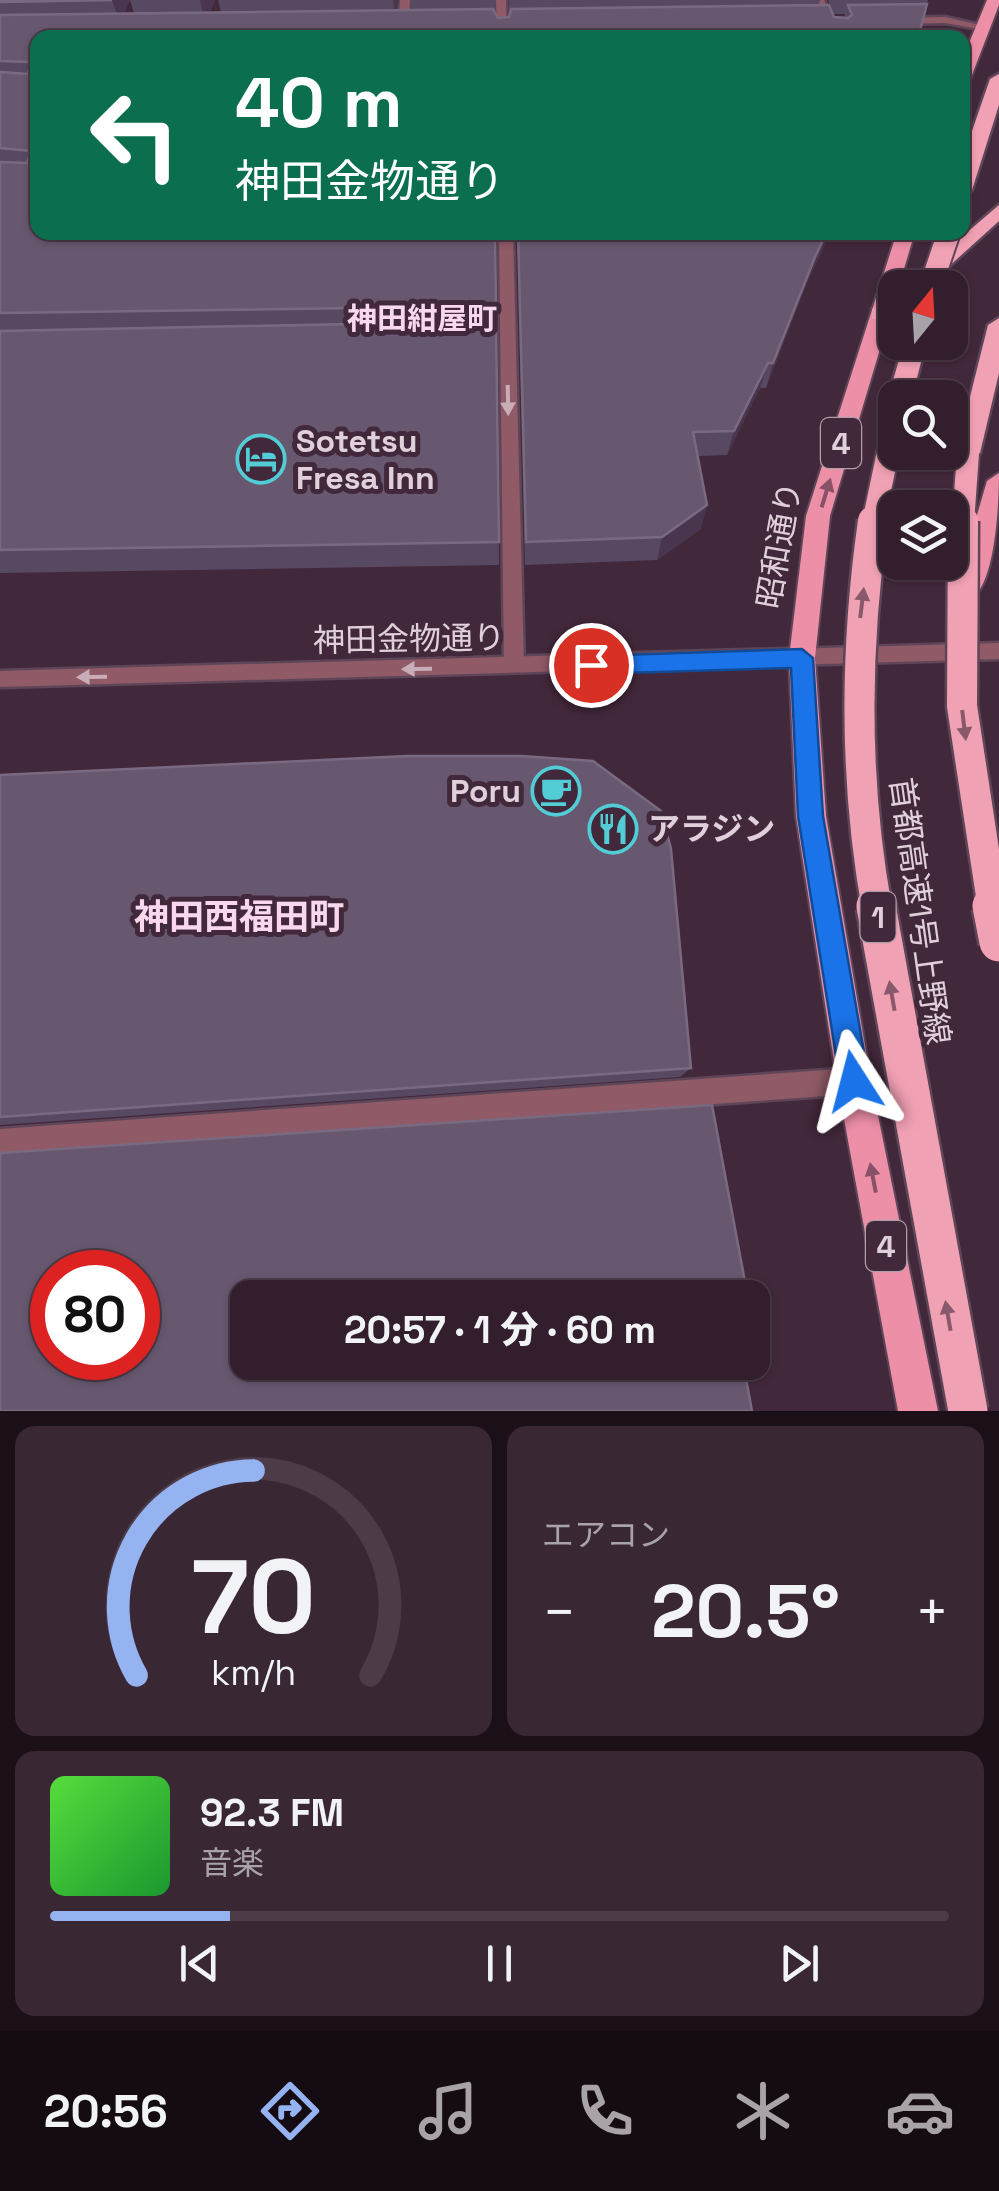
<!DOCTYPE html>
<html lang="ja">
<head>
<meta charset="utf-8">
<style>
  body { margin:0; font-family:"Space Grotesk","Noto Sans JP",sans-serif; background:#3a2734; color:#f1f3f6; height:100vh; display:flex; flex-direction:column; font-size:38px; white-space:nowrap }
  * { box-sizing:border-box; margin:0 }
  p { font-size:32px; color:#a8a2a9 }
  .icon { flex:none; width:55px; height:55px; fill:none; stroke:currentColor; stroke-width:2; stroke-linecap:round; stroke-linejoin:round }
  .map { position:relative; height:1411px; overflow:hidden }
  .sheet { display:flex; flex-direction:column; gap:15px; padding:15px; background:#1c1018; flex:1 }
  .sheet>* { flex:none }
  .guide { position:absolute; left:30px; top:30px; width:940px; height:210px; border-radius:20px; box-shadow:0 2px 8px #0004,0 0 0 2px #4d3c48; background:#0b6e4f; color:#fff; overflow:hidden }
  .needle { width:65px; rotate:18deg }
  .fabs { position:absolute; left:878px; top:270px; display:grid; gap:20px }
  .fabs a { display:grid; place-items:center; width:90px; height:90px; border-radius:20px; background:#321e2c; box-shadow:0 2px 8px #0004,0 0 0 2px #4d3c48; font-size:50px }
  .speed { position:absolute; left:30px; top:1250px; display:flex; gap:20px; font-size:50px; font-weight:700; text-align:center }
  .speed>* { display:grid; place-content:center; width:130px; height:130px; border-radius:50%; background:#321e2c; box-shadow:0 2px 8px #0004,0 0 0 2px #4d3c48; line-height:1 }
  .speed .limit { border:15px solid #d22; background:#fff; color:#111 }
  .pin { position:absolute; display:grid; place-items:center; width:85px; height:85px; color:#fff; margin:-42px; border:5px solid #fff; border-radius:50%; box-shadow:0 2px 10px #0007 }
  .me { position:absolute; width:110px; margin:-55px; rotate:351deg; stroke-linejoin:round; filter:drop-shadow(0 0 8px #0008) }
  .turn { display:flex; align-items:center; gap:35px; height:210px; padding:0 40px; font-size:45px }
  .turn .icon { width:130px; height:130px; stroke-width:2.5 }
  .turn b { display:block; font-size:70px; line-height:85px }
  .big { font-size:75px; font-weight:800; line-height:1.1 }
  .sheet .tile { flex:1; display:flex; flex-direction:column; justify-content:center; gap:15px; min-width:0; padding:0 35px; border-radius:20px; background:#3a2734 }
  .sheet .dial { align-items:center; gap:0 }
  .dial svg { height:260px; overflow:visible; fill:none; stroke:#4d3c48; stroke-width:7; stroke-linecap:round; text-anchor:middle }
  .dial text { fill:#f1f3f6; stroke:none }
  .song { display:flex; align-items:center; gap:30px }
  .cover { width:120px; height:120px; border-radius:15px; background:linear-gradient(135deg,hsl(110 70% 55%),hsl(130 70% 35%)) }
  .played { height:10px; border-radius:5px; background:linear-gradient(90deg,#95b2f1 20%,#4d3c48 20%) }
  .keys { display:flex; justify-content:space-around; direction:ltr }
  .heat { display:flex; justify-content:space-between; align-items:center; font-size:55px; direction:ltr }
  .sheet .tiles { flex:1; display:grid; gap:15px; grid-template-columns:1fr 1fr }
  .tile:last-child { grid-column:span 2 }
  .trip { position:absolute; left:230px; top:1280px; width:540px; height:100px; border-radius:20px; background:#321e2c; box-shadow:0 2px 8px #0004,0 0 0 2px #4d3c48; font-weight:800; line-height:100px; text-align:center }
  .tabs { display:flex; height:160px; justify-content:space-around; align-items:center; background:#140c12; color:#a8a2a9 }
  .tabs .icon { width:70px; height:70px }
  .tabs .on { color:#95b2f1 }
  .tabs b { font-size:45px; color:#f1f3f6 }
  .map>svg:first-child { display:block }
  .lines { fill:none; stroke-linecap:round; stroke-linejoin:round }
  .service-casing { stroke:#5e4658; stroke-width:5 }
  .minor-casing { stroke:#5e4658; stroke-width:5 }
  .tertiary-casing { stroke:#5e4658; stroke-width:5 }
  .trunk-casing { stroke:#5e4658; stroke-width:4 }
  .motorway-casing { stroke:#5e4658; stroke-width:5 }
  .service { fill:#905a67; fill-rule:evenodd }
  .minor { fill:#905a67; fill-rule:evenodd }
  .tertiary { fill:#905a67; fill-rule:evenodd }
  .trunk { fill:#ee8fa8; fill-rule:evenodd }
  .motorway { fill:#f1a1b4; fill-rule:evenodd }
  .motorway-bridge-far2-casing { stroke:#5e4658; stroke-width:26; stroke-linecap:butt }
  .motorway-bridge-far1-casing { stroke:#5e4658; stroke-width:35; stroke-linecap:butt }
  .motorway-bridge-casing { stroke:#5e4658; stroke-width:44; stroke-linecap:butt }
  .motorway-bridge-far2 { stroke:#f1a1b4; stroke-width:22 }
  .motorway-bridge-far1 { stroke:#f1a1b4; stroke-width:30 }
  .motorway-bridge { stroke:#f1a1b4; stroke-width:39 }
  .wall { fill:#584963 }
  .shaded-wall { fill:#49364e }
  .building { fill:#675870; stroke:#7a6a81; stroke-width:2.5; fill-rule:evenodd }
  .oneway { fill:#c8adb8 }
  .oneway2 { fill:#875167 }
  .oneway3 { fill:#88586b }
  .route { fill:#1a73e8; stroke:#114b97; stroke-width:2.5 }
  .labels { text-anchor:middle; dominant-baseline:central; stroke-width:10; stroke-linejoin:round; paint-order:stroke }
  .far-neighbourhood-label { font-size:30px; font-weight:bold; fill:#f9d8ef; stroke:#42283b }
  .shield { fill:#42283b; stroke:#b19eab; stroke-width:2.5 }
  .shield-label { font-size:30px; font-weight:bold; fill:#e0d0db }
  .poi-label { font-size:32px; font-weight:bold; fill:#e0d0db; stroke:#42283b; text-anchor:start }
  .street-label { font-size:32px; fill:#e0d0db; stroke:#42283b }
  .neighbourhood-label { font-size:35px; font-weight:bold; fill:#f9d8ef; stroke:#42283b }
</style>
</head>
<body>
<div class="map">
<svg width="999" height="1411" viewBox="0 0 999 1411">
  <rect width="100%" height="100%" fill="#42283b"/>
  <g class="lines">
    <g class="service-casing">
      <path id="service" d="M400 0H410L408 28 403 31 398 28Z
        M854 1068 863 1072 867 1081 863 1090 854 1094 0 1155V1129Z"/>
    </g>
    <g class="minor-casing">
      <path id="minor" d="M496 0H506L507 38H497Z
        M814 0H824L841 38H830Z
        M945 17 989 27 984 30 945 23 896 24 891 21 896 18Z
        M499 232H513L524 666 521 672H507L504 666Z"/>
    </g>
    <g class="tertiary-casing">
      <path id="tertiary" d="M999 643V659L0 687V671Z"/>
    </g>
    <g class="trunk-casing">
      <path id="trunk" d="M987 0H999V5L970 80 962 85V60Z
        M897 232H915L830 516 815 658 826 816 871 1081 938 1411H898L837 1081 796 816 789 658 806 516Z
        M999 473C999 499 996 591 968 600L955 590 987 481Z"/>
    </g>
    <g class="motorway-casing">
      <path id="motorway" d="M999 74V105L972 190 962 196V160L990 79Z
        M999 205V221L925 288H902Z
        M895 295V313L888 319H872V309Z
        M999 318V373L980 453 968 462 956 453 988 325Z
        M904 342H926L912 398H895V405L888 398Z"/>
    </g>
    <use href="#service" class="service"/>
    <use href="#minor" class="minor"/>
    <use href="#tertiary" class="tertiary"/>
    <use href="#trunk" class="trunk"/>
    <use href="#motorway" class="motorway"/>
    <g class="motorway-bridge-far2-casing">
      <path id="motorway-bridge-far2" d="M930 288 949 232
        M873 523 895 419
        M963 523 968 453"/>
    </g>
    <g class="motorway-bridge-far1-casing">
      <path id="motorway-bridge-far1" d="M873 521C855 648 854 781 877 909
        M963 521 962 706 993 909"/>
    </g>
    <g class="motorway-bridge-casing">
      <path id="motorway-bridge" d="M876 906 968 1411
        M992 906 999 942"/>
    </g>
    <use href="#motorway-bridge-far2" class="motorway-bridge-far2"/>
    <use href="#motorway-bridge-far1" class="motorway-bridge-far1"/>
    <use href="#motorway-bridge" class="motorway-bridge"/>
  </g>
  <path class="wall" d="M0 0H130L124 13H134L130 0H215L210 12H221L218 0H399L397 10H412L411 0H495L494 10 498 18 509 17V0H820L819 5 834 17 844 18 845 14H834L828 0H928L918 38H38L495 232 499 565 0 573Z
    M517 232H831L807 282 766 388H760L727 455 698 456 701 529 657 560 525 565Z
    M0 775 691 1068 680 1077 0 1125Z"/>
  <path class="shaded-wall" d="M112 0H130L120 24Z
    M200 0H215L205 23Z
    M393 0H399L395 20Z
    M827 232H831L807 282 766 388 773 363 815 257Z
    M768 363 760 388 727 455 734 431Z
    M707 505 701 529 657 560 662 537Z"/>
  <path class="building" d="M0 0H112L0 2Z
    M927 4 918 38H38V232H495L496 306 0 313V162L27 163 31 151 0 148V72L28 74 31 62 0 61V15L493 9 498 18 509 17 511 9 829 5 834 17 848 18 852 15 848 5Z
    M518 232H827L815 257 773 363H768L734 431 693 432 707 505 662 537 526 542Z
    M496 321 499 542 0 550V331Z
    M407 756H521L593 761 661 811 671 849 691 1068 0 1117V775Z
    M712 1105 748 1298H248V1362H743L752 1411H0V1153ZM52 1272H138V1358H52Z
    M752 1319 760 1357 752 1358Z"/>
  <defs><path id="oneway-solid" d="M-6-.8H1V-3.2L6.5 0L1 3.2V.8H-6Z" transform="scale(2.5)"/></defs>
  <g class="oneway">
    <use href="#oneway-solid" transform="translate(508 400) rotate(89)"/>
    <use href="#oneway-solid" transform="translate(417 669) rotate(179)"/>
    <use href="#oneway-solid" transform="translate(92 677) rotate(179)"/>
  </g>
  <g class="oneway2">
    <use href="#oneway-solid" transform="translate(826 493) rotate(-73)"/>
    <use href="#oneway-solid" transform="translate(873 1178) rotate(-101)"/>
  </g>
  <g class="oneway3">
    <use href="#oneway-solid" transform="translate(862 603) rotate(-83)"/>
    <use href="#oneway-solid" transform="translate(964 725) rotate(83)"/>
    <use href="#oneway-solid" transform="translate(892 996) rotate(-100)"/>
    <use href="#oneway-solid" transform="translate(948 1316) rotate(-100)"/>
  </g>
  <path class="route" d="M802 649 813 658 823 816 869 1081 865 1091 854 1096 844 1091 840 1081 798 816 791 668 591 674 580 665 591 656Z"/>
  <defs>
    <g id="hotel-ring" transform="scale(2.5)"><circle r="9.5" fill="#42283b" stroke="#52ccd5" stroke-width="1.5"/><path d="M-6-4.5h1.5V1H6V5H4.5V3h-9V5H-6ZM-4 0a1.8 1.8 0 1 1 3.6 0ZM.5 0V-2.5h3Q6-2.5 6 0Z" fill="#52ccd5"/></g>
    <g id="cafe-ring" transform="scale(2.5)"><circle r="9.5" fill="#42283b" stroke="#52ccd5" stroke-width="1.5"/><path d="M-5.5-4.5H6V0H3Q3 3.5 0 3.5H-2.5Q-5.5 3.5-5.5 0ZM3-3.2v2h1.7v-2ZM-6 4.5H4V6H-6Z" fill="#52ccd5"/></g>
    <g id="restaurant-ring" transform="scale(2.5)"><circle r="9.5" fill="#42283b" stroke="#52ccd5" stroke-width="1.5"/><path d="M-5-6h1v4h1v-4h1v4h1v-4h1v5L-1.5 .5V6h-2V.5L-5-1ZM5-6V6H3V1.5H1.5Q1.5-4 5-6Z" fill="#52ccd5"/></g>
  </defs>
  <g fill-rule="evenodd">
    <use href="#hotel-ring" x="261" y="459"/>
    <use href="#cafe-ring" x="556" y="791"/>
    <use href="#restaurant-ring" x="613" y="829"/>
  </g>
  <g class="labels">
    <g class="far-neighbourhood-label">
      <text x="422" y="318">神田紺屋町</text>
    </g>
    <g class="shield">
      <rect x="821" y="418" width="40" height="50" rx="8"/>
      <rect x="860.5" y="892" width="35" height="50" rx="8"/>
      <rect x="866" y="1221" width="40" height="50" rx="8"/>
    </g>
    <g class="shield-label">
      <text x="841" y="443">4</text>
      <text x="878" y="917">1</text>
      <text x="886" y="1246">4</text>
    </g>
    <g class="poi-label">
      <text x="296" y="441">Sotetsu<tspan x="296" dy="37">Fresa Inn</tspan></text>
      <text x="521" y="791" text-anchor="end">Poru</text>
      <text x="648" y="829">アラジン</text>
    </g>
    <g class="street-label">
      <text transform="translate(779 545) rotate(-80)">昭和通り</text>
      <text transform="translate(409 639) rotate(-1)">神田金物通り</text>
      <text transform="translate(920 911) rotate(82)">首都高速1号上野線</text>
    </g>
    <g class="neighbourhood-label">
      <text x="239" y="917">神田西福田町</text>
    </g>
  </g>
</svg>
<div class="fabs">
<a><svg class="needle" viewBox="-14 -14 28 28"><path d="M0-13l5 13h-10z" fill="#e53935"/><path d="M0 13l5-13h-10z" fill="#a8a2a9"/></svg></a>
<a><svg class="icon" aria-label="search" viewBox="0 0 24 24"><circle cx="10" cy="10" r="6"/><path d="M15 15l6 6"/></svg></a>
<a><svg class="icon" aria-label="layers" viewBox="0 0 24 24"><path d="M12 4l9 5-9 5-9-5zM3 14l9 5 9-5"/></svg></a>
</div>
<div class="speed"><div class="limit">80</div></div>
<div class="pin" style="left:591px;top:665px;background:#d93025"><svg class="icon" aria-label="arrive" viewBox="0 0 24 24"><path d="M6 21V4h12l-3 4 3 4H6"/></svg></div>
<svg class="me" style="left:854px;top:1081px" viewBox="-20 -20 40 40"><path d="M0-17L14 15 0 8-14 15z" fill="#1a73e8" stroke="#fff" stroke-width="4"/></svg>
<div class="trip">20:57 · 1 分 · 60 m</div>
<div class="guide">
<div class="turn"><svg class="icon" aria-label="left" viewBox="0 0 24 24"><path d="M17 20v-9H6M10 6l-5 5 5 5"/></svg><div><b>40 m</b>神田金物通り</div></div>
</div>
</div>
<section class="sheet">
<div class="tiles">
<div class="tile dial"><svg viewBox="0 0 100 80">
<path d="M14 69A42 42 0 1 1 86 69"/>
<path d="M14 69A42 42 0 0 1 50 6" stroke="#95b2f1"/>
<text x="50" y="56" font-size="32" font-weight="700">70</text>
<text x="50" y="72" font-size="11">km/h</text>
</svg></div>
<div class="tile"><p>エアコン</p>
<div class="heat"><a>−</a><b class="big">20.5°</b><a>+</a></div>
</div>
<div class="tile">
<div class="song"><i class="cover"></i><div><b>92.3 FM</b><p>音楽</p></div></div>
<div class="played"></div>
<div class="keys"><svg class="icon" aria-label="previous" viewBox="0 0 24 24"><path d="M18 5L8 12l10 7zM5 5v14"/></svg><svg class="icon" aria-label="pause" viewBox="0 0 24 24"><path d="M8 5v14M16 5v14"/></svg><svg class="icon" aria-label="next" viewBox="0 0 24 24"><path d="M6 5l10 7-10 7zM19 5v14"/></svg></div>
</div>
</div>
</section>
<nav class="tabs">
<b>20:56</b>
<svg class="icon on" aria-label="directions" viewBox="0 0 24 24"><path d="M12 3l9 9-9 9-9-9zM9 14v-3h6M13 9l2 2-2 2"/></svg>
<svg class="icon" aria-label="music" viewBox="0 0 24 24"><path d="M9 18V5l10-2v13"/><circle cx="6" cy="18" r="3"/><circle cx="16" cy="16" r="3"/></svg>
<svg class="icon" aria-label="phone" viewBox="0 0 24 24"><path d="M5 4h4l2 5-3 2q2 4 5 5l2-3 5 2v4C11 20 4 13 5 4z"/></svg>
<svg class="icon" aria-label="climate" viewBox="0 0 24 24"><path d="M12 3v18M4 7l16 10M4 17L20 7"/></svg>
<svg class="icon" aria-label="car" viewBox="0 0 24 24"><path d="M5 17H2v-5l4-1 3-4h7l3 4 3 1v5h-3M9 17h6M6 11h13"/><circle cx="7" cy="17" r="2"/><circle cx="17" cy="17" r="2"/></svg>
</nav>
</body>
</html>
